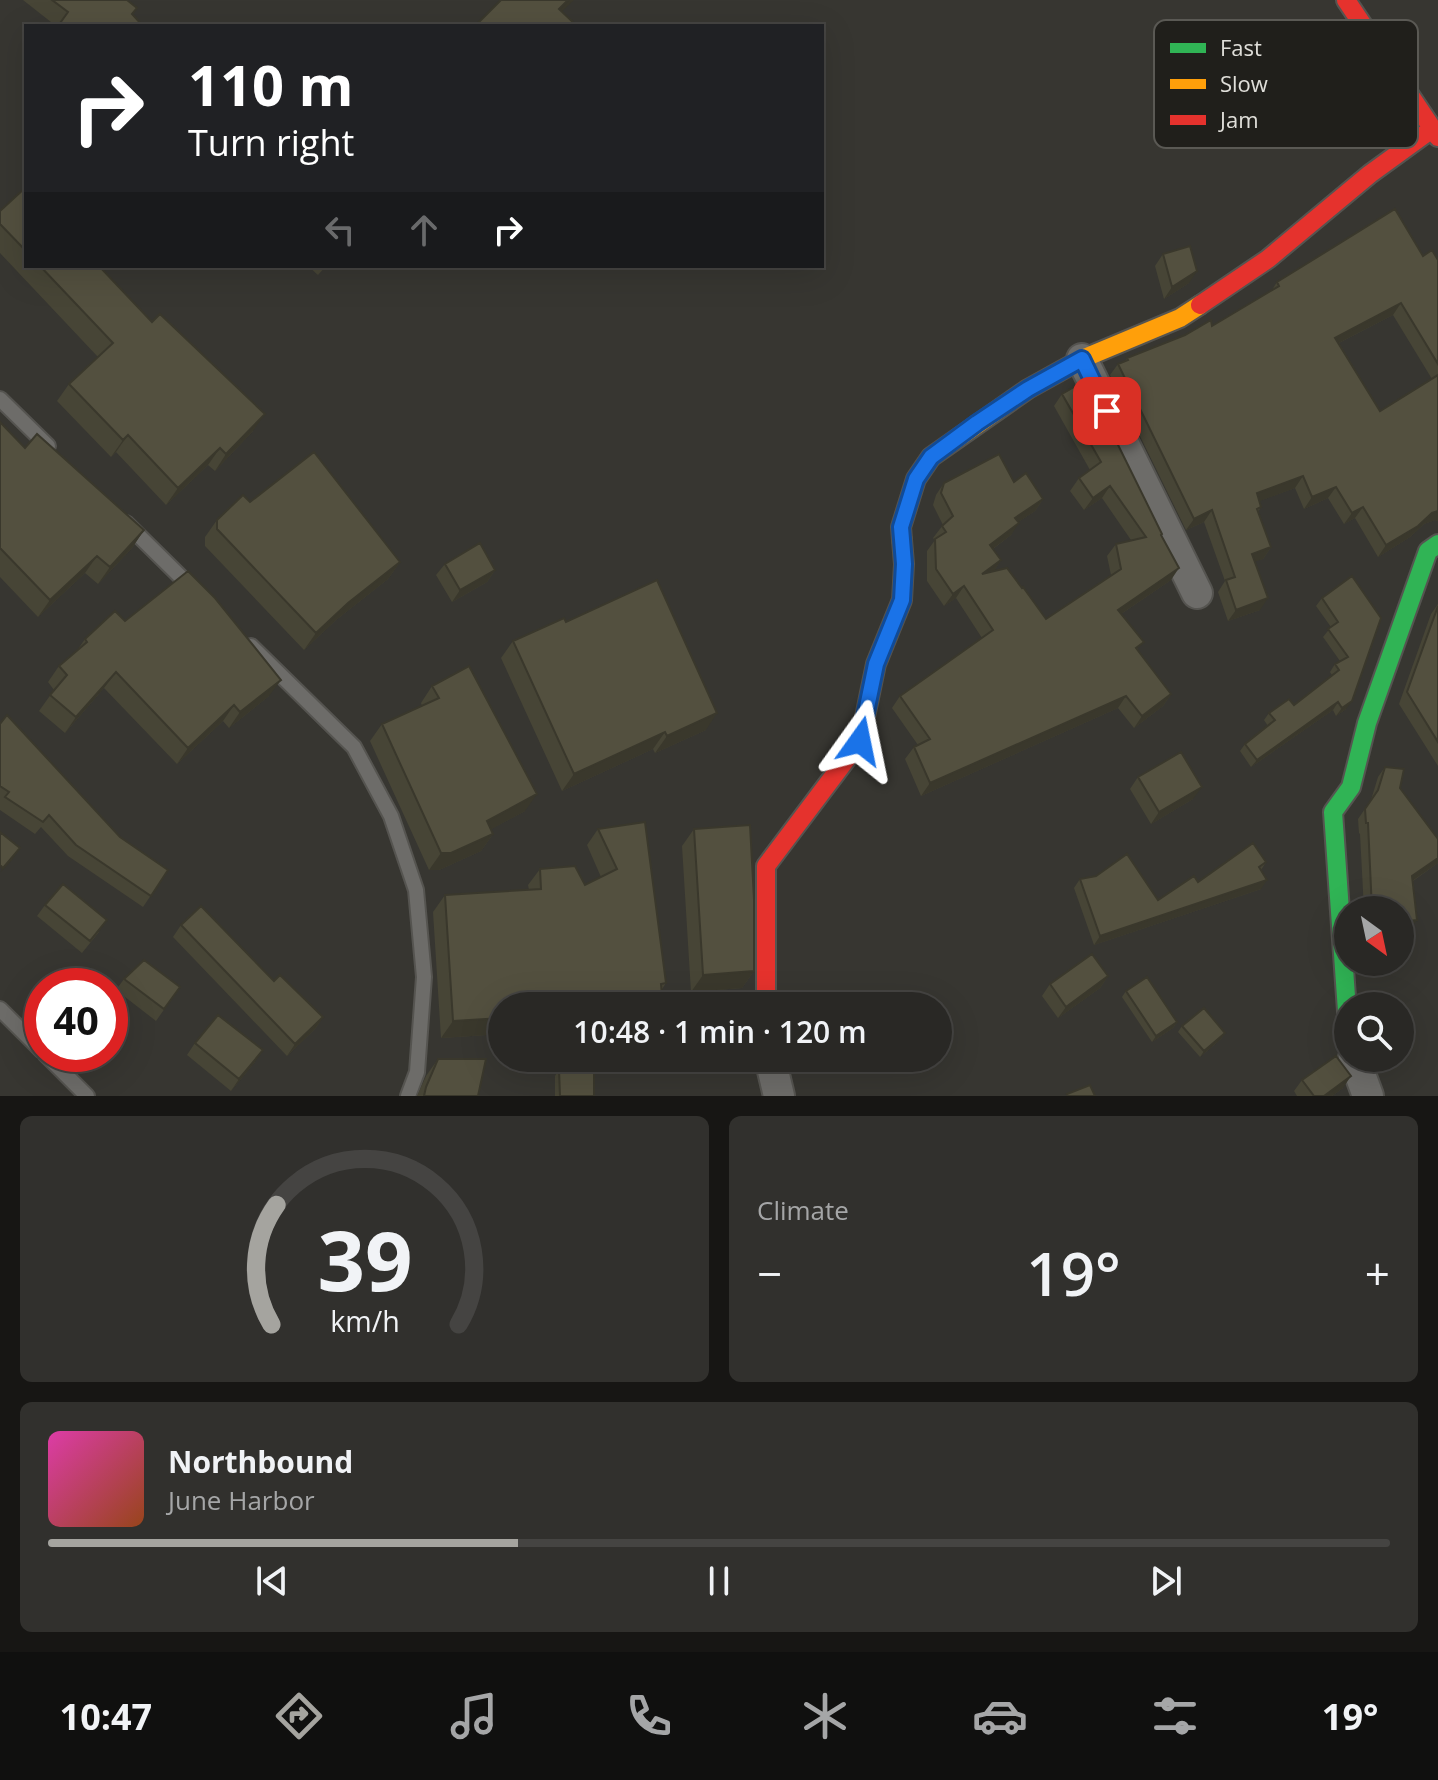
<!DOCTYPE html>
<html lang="en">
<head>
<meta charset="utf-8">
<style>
  body { margin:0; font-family:"Open Sans",sans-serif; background:#31302d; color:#f1f3f6; height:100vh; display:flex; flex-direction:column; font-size:30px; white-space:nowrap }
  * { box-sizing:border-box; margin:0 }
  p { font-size:26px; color:#a5a6a7 }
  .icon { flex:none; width:44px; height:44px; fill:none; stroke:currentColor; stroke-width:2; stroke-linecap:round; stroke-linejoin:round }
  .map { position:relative; height:1096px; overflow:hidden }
  .sheet { display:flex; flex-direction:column; gap:20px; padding:20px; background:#171614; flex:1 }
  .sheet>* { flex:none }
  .banner { position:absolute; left:24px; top:24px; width:800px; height:244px; border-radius:0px; box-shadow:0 8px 32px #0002,0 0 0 2px #454442; background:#202124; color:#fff; overflow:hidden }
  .needle { width:52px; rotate:147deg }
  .fabs { position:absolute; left:1334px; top:896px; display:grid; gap:16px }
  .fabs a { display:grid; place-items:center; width:80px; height:80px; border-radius:50%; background:#292825; box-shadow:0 8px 32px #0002,0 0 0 2px #454442; font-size:40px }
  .speed { position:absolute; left:24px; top:968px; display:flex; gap:16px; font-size:40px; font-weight:700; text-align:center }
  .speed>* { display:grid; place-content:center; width:104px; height:104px; border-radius:50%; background:#292825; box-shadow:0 8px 32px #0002,0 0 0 2px #454442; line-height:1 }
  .speed .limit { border:12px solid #d22; background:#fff; color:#111 }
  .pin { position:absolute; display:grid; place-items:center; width:68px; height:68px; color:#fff; margin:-34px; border-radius:16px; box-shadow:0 4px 12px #0006 }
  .me { position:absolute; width:88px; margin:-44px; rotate:12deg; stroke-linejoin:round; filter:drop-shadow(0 0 6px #0008) }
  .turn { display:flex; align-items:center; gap:28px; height:168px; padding:0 32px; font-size:36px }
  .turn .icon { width:104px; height:104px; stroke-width:2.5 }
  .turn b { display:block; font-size:56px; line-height:68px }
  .lanes { display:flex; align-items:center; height:76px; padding:0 32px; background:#0003; justify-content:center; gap:40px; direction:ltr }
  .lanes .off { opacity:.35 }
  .big { font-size:60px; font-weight:600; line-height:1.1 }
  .sheet .widget { flex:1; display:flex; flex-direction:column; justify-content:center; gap:12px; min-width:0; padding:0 28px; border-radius:12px; background:#31302d }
  .sheet .dial { align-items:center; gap:0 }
  .dial svg { height:208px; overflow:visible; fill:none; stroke:#454442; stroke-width:7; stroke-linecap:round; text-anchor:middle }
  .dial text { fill:#f1f3f6; stroke:none }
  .song { display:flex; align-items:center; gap:24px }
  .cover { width:96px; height:96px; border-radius:12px; background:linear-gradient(135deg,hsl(320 70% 55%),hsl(20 70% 35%)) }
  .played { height:8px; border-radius:4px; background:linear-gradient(90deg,#a5a49f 35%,#454442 35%) }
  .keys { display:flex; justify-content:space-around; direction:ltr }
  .heat { display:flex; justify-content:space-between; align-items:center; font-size:44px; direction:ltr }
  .sheet .tiles { flex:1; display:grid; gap:20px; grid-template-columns:1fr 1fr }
  .widget:last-child { grid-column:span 2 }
  .trip { position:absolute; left:488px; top:992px; width:464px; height:80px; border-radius:40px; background:#292825; box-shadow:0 8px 32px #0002,0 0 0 2px #454442; font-weight:600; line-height:80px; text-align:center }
  .tab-bar { display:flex; height:128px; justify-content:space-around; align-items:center; background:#10100f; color:#a5a6a7 }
  .tab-bar .icon { width:56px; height:56px }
  .tab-bar .current { color:#a5a49f }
  .tab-bar b { font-size:36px; color:#f1f3f6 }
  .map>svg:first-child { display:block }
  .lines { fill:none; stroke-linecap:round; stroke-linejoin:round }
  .lane-casing { stroke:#555450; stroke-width:18 }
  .street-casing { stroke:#555450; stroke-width:34 }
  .fast-casing { stroke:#555450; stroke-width:22 }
  .slow-casing { stroke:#555450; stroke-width:22 }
  .jam-casing { stroke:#555450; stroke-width:22 }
  .lane { stroke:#6d6c69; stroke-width:14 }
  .street { stroke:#6d6c69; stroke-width:30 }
  .fast { stroke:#30b455; stroke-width:18 }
  .slow { stroke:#ff9f0a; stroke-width:18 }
  .jam { stroke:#e5322d; stroke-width:18 }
  .wall { fill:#474536; fill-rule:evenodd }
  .shaded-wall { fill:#3a382c }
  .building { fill:#53503f; stroke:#3a382c; stroke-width:2 }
  .route-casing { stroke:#114b97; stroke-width:20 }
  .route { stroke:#1a73e8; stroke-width:14 }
  .key { fill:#201f1b; stroke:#5a5954; stroke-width:2 }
  .key-label { font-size:22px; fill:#e0dfda }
</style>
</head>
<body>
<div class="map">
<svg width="1438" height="1096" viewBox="0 0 1438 1096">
  <rect width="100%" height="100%" fill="#373631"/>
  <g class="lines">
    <g class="lane-casing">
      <path id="lane" d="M0 399 48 446
        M126 523 193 589
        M251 646 354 747 391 816 416 890 424 977 417 1072 408 1096
        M0 1009 42 1051
        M45 1054 87 1096"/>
    </g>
    <g class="street-casing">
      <path id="street" d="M1082 359 1197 593
        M770 1058 779 1096
        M1354 1058 1368 1096"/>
    </g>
    <g class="fast-casing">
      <path id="fast" d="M1348 1025 1333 812 1351 787 1367 723 1428 551 1438 544"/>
    </g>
    <g class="slow-casing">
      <path id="slow" d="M902 540 901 527 916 479 931 457 1028 389 1082 359 1180 318 1200 305"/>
    </g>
    <g class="jam-casing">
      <path id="jam" d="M1346 0 1438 137
        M1200 305 1268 259 1370 174 1432 129
        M766 1006V866L860 741 876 664 902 600 904 564 902 540"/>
    </g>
    <use href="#lane" class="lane"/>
    <use href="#street" class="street"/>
    <use href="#fast" class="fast"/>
    <use href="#slow" class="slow"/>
    <use href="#jam" class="jam"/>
  </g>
  <path class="wall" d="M23 0H127L133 14 143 26H56Z
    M26 189V266H99L253 431 215 471 208 465 166 505 116 452 111 457 57 401 69 384 98 357 0 253V211Z
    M1163 254 1189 283 1164 299 1155 266Z
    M1423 256 1438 260V521L1435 520 1424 524 1410 537 1378 557 1355 518 1344 524 1328 498 1304 509 1295 488 1259 501 1261 507 1258 512 1271 547 1263 559 1255 561 1260 610 1228 621 1218 592 1225 581 1204 522 1186 530 1110 375 1118 364 1125 361 1127 358 1212 326 1272 290 1277 282ZM1393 315 1432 379 1380 411 1339 343Z
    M308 266H326L318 275Z
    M1062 394 1161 536 1171 580 1121 614 1138 650 1171 694 1163 706 1134 728 1118 708 921 796 905 759 914 747 918 745 892 708 900 696 982 638 956 598 944 606 927 581V551L935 540 933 538 943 525 933 505 936 495 944 483 1014 482 1043 499 1035 511 1018 522 1011 535 993 549 1001 560 994 571 1046 619 1111 575 1107 556 1116 544 1131 540 1102 498 1084 510 1070 491 1079 478 1090 470 1054 406Z
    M0 422 25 448 144 530 132 548 98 584 85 573 38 617 0 577Z
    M250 502 400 562 388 579 336 620 304 650 205 546V537L217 520Z
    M445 564 495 570 487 582 452 602 436 575Z
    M1352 576 1346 709 1336 716 1333 710 1251 767 1240 751 1245 744 1268 726 1264 720 1269 713 1294 705 1332 675 1330 672 1335 664 1340 661 1323 637 1331 627 1316 606 1322 598Z
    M1438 604V766L1399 704 1431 614Z
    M125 621 269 696 229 728 223 721 177 764 104 688 65 733 39 711 54 690 48 682 59 666 76 652 85 639Z
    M566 622 706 730 655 753 653 749 562 791 501 658 513 641Z
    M432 686 525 811 491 829 493 834 481 851 439 870H429L370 741 382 724 422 706 421 703Z
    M0 724 120 837 168 870 143 907 68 856 41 827 35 834 0 810Z
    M1385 767 1438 839V863L1413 881 1409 930 1400 910H1364L1360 834 1359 833 1358 819 1371 800 1378 777Z
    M1138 777 1193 799 1151 824 1130 789Z
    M645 822 666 983 662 989 502 1006V1034L441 1038 433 912 445 895 529 890 528 885 540 869 585 885 601 877 587 845 598 829Z
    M694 829 754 971 742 988 691 992 682 846Z
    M1266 862 1261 870V889L1094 945 1074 888 1080 879 1096 876 1158 900 1198 882Z
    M45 905 99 932 82 953 37 916Z
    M181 925 274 981 323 1017 315 1029 287 1056 173 937Z
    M1108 976 1100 988 1058 1018 1042 996 1050 984Z
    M124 979 180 987 156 1021 116 990Z
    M1126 991 1177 1022 1173 1028 1152 1042 1122 997Z
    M1182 1026 1225 1033 1221 1039 1200 1057 1178 1032Z
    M195 1043 255 1062 231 1091 187 1055Z
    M438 1059 478 1096H417L426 1076Z
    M559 1070 594 1096H555V1076Z
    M1302 1080 1343 1088 1332 1096H1297L1294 1091Z"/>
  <path class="shaded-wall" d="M568 0H574L547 26 559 9Z
    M1197 271 1189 283 1164 299 1172 287Z
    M1401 303 1393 315 1327 349 1335 338Z
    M265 414 253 431 215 471 226 454Z
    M128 435 116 452 111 457 123 440Z
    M220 448 208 465 166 505 178 488Z
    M1303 476 1295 488 1249 505 1257 493Z
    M1110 486 1102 498 1084 510 1093 498Z
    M1336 487 1328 498 1304 509 1312 497Z
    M1043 499 1035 511 1006 530 1015 518Z
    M1363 507 1355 518 1344 524 1352 513Z
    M1212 510 1204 522 1186 530 1194 519Z
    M1438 511V521L1435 520 1424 524 1410 537 1378 557 1386 545 1432 513Z
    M1019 523 1011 535 982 557 990 545Z
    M144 530 132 548 98 584 110 567Z
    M1271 547 1263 559 1244 565 1252 554Z
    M97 556 85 573 38 617 50 600Z
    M1001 560 993 573 982 574Z
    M400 562 388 579 336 620 304 650 316 633 348 603Z
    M1179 568 1171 580 1109 622 1118 610Z
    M495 570 487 582 452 602 460 590Z
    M964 586 956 598 944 606 953 594Z
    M1268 598 1260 610 1228 621 1236 610Z
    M116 672 104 688 65 733 76 717Z
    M281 680 269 696 229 728 240 712Z
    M1171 694 1163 706 1134 728 1142 716Z
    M1126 696 1118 708 921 796 930 783Z
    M1352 701 1346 709 1336 716 1342 708Z
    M1338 702 1333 710 1251 767 1257 760Z
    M234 705 223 721 177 764 188 748Z
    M717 713 706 730 655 753 667 736Z
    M665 732 653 749 562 791 574 774Z
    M1202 787 1193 799 1151 824 1159 812Z
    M537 794 525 811 475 838 487 821Z
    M493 834 481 851 439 870H429L441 853Z
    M20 848 12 860 0 873 3 868Z
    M1438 858V863L1405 886 1412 876Z
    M1267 880 1261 889 1094 945 1100 936Z
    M1417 920 1409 930 1400 931V922Z
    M754 971 742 988 691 992 703 975Z
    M1108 976 1100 988 1058 1018 1066 1007Z
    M323 1017 315 1029 287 1056 295 1044Z
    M502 1018V1034L441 1038 453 1021Z
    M1177 1022 1173 1028 1152 1042 1156 1036Z
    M1225 1033 1221 1039 1200 1057 1204 1051Z
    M263 1050 255 1062 231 1091 239 1079Z
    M618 1058H656L615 1063Z
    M1351 1076 1343 1088 1332 1096H1324Z"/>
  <path class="building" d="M52 0H127L137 8 132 14 143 26H58L68 12Z
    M501 0H568L559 9 577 26H475Z
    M25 188 26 189V251L0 224V211Z
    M1395 209 1423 256 1432 250 1438 260V364L1401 303 1335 338 1380 411 1438 375V511L1432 513 1418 526 1386 545 1363 507 1352 513 1336 487 1312 497 1303 476 1257 493 1261 507 1257 509 1271 547 1252 554 1268 598 1236 610 1226 580 1235 577 1212 510 1194 519 1118 364 1128 360 1127 358 1185 335 1211 320 1212 326 1279 286 1277 282Z
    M1190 246 1197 271 1172 287 1163 254Z
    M40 266H99L152 322 160 314 265 414 226 454 220 448 178 488 128 435 123 440 69 384 113 343Z
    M1086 380 1162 534 1161 535 1179 568 1118 610 1144 642 1136 648 1171 694 1142 716 1126 696 930 783 914 747 930 739 900 696 993 630 964 586 953 594 936 569 935 539 946 532 942 526 953 516 941 493 944 483 999 454 1014 482 1026 473 1043 499 1015 518 1019 523 990 545 1001 560 982 574 1007 568 1022 588 1023 587 1046 619 1121 569 1116 544 1146 537 1110 486 1093 498 1079 478 1101 462 1062 394Z
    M0 422 25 448 37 434 144 530 110 567 97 556 50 600 0 548Z
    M314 452 400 562 348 603 316 633 217 529V520L243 495 250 502Z
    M480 543 495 570 460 590 445 564Z
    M188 571 215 598 281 680 240 712 234 705 188 748 116 672 76 717 50 695 67 675 59 666 87 642 85 639 115 611 125 621Z
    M1352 576 1381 618 1352 701 1342 708 1338 702 1257 760 1245 744 1275 720 1269 713 1289 699 1294 705 1339 670 1335 664 1348 657 1328 629 1338 622 1322 598Z
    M657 580 717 713 667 736 665 732 574 774 513 641 564 618 566 622Z
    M1438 606V742L1407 692Z
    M469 666 537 794 487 821 493 834 451 853H441L382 724 439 698 432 686Z
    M7 715 120 837 168 870 151 896 76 845 49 815 43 822 5 797 9 792 0 786V724Z
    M1181 752 1202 787 1159 812 1138 777Z
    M1385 767 1404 769 1400 788 1438 839V858L1412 876 1417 920 1400 922V910H1372L1368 823H1366L1365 809 1378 790Z
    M645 822 666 983 661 984 663 1006H502V1018L453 1021 445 895 541 889 540 869 575 866 585 885 617 869 598 829Z
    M750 825 754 899V971L703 975 694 829Z
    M0 832 20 848 3 868 0 865Z
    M1253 843 1266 862 1259 867 1267 880 1100 936 1080 879 1096 876 1127 854 1158 900 1194 876 1198 882Z
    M63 884 107 920 90 941 45 905Z
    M201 906 274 981 280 975 323 1017 295 1044 181 925Z
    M1092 954 1108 976 1066 1007 1050 984Z
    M144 960 180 987 164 1009 124 979Z
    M1147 977 1177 1022 1156 1036 1126 991Z
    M1204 1008 1225 1033 1204 1051 1182 1026Z
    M218 1015 263 1050 239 1079 195 1043Z
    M1336 1056 1351 1076 1324 1096H1314L1302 1080Z
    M438 1059H486L478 1096H424L426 1087Z
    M559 1070H594V1096H560Z
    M1090 1085 1095 1096H1068L1067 1094Z"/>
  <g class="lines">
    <g class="route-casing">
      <path id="route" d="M860 741 876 664 902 600 904 564 901 527 916 479 931 457 977 423 1028 389 1082 359 1107 411"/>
    </g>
    <use href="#route" class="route"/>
  </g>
  <rect x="1154" y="20" width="264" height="128" rx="12" class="key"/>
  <rect x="1170" y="43" width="36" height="10" fill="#30b455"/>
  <rect x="1170" y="79" width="36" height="10" fill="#ff9f0a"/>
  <rect x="1170" y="115" width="36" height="10" fill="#e5322d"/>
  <g class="key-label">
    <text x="1220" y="56">Fast</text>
    <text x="1220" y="92">Slow</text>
    <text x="1220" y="128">Jam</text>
  </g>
</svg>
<div class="fabs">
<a><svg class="needle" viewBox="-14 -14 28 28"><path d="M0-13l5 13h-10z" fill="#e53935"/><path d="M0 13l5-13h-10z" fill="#a5a6a7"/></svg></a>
<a><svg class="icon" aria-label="search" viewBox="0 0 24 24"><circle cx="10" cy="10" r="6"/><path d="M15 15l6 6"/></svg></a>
</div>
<div class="speed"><div class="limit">40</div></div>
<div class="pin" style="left:1107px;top:411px;background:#d93025"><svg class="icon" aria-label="arrive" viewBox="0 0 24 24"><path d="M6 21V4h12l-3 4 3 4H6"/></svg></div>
<svg class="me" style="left:860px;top:741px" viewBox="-20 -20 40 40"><path d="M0-17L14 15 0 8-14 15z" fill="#1a73e8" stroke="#fff" stroke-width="4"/></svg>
<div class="trip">10:48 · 1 min · 120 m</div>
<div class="banner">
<div class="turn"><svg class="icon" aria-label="right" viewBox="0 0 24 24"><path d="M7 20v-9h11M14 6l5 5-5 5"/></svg><div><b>110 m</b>Turn right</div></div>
<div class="lanes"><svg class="icon off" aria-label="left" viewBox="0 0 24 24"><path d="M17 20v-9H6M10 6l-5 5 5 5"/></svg><svg class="icon off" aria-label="ahead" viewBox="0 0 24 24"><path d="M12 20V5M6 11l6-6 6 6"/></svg><svg class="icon" aria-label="right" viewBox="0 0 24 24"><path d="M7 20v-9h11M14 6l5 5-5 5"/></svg></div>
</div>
</div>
<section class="sheet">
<div class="tiles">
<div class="widget dial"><svg viewBox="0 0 100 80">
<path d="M14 69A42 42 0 1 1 86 69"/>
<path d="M14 69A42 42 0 0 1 16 23" stroke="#a5a49f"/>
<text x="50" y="56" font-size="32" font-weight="700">39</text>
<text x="50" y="72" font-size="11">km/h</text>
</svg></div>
<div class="widget"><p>Climate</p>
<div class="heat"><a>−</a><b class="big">19°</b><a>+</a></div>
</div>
<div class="widget">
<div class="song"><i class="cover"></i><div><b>Northbound</b><p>June Harbor</p></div></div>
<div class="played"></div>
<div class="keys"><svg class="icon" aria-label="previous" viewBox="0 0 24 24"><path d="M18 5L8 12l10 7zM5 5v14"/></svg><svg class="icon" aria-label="pause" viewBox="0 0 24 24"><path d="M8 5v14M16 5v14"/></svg><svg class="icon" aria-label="next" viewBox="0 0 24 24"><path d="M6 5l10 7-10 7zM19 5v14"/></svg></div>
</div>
</div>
</section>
<nav class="tab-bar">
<b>10:47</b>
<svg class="icon current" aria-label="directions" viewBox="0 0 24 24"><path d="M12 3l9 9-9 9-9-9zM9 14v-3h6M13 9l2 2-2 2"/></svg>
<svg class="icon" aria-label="music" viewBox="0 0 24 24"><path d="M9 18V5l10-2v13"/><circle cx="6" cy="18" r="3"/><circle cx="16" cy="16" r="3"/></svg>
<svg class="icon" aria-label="phone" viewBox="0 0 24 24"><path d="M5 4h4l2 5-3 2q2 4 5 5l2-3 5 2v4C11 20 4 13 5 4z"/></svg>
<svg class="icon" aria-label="climate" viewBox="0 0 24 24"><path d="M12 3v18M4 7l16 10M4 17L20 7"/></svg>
<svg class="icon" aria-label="car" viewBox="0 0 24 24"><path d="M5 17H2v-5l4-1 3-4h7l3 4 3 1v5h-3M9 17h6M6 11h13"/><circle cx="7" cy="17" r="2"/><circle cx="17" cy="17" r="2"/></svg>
<svg class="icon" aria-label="filters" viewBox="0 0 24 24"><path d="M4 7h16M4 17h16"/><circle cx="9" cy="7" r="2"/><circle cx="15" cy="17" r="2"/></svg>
<b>19°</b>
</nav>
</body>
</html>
